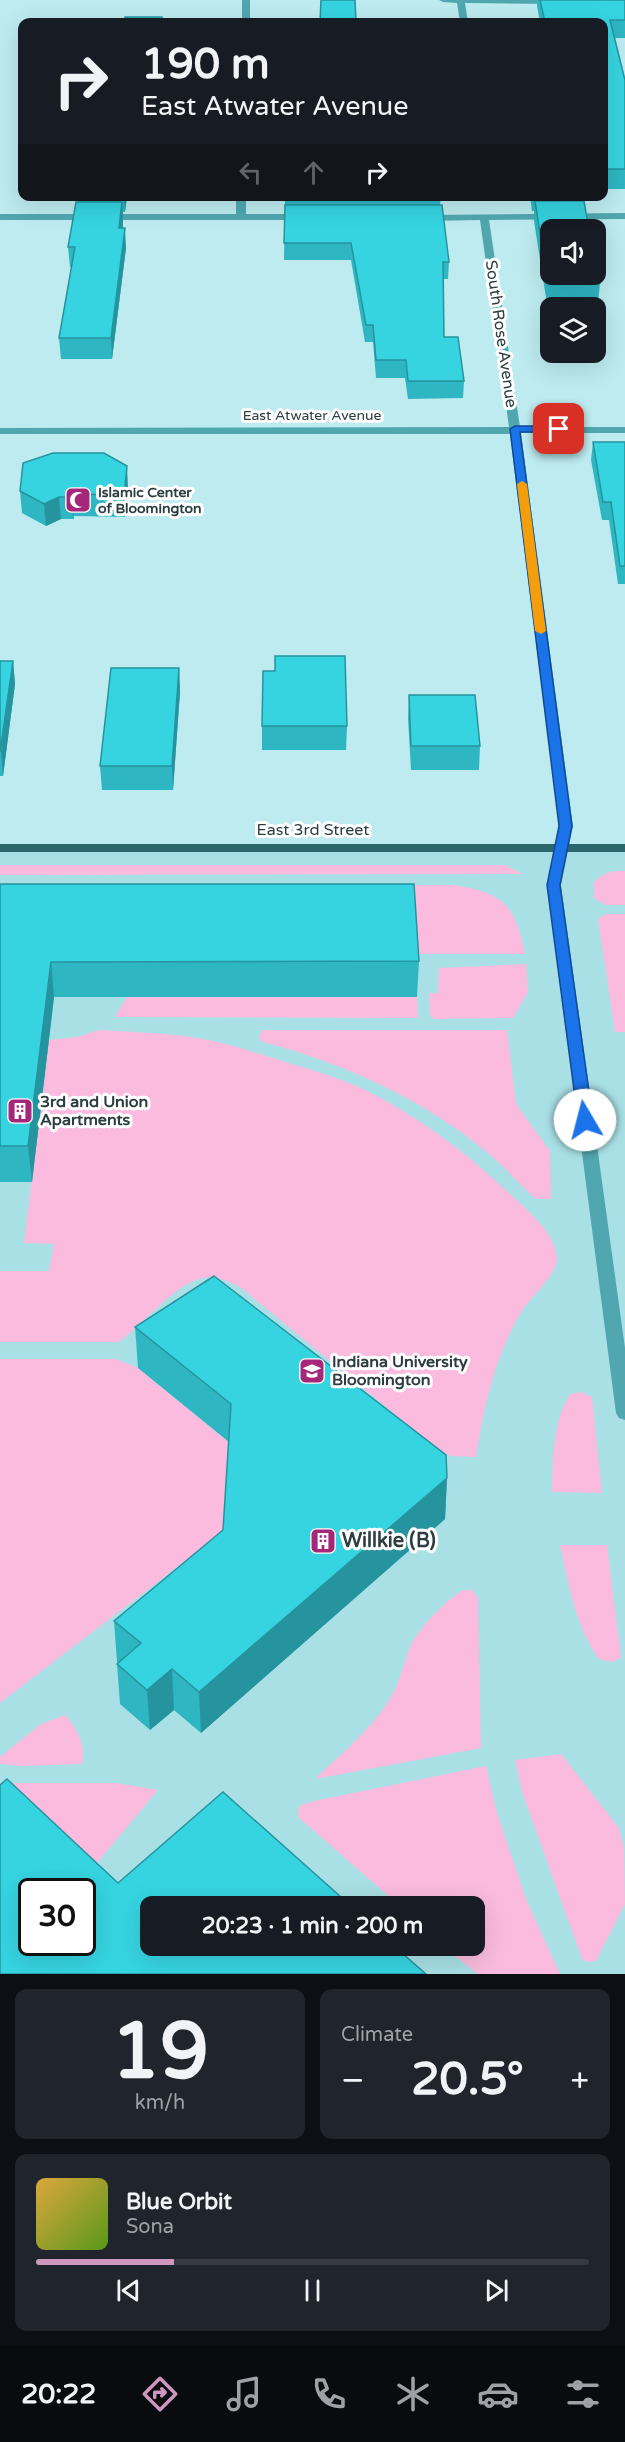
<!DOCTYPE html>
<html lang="en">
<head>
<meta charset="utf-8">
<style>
  body { margin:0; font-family:"Varela Round",sans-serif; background:#20242c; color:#f1f3f6; height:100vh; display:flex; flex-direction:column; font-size:22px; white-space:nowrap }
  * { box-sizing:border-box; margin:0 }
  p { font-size:20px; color:#9ea1a6 }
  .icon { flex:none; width:33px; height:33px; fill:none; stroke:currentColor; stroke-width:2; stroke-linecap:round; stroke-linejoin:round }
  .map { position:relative; height:1974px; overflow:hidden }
  .drawer { display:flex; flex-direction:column; gap:15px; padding:15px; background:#0d0f14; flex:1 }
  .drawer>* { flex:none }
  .top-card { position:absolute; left:18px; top:18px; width:590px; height:183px; border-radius:12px; box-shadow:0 6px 24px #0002; background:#171b24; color:#f1f3f6; overflow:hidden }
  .buttons { position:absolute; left:540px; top:219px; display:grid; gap:12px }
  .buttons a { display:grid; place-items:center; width:66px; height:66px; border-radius:12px; background:#171b24; box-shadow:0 6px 24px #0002; font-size:30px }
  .speed { position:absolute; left:18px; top:1878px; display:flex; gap:12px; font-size:30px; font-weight:700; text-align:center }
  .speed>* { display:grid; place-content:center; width:78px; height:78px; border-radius:50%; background:#171b24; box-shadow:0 6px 24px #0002; line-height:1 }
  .speed .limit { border:3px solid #111; border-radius:9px; background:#fff; color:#111 }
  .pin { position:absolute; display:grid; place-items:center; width:51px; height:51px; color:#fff; margin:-26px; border-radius:12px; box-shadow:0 3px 9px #0006 }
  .me { position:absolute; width:66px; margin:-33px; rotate:352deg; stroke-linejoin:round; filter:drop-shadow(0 0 4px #0008) }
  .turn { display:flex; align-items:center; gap:21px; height:126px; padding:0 24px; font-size:27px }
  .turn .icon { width:78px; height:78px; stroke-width:2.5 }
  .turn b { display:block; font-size:42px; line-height:51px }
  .lanes { display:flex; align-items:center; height:57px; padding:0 24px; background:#0003; justify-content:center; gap:30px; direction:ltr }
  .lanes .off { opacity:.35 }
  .big { font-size:45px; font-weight:800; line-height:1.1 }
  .drawer .tile { flex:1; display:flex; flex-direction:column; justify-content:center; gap:9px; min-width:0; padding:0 21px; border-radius:12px; background:#20242c }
  .drawer .dial { align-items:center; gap:0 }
  .dial b { font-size:78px; line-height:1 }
  .song { display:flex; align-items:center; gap:18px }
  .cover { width:72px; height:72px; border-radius:9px; background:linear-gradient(135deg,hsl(40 70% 55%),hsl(90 70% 35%)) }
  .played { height:6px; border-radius:3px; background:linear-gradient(90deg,#ce97be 25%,#363941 25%) }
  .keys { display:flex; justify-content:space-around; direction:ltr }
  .heat { display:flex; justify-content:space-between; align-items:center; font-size:33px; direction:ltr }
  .drawer .tiles { flex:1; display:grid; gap:15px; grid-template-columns:1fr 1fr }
  .tile:last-child { grid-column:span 2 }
  .trip { position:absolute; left:140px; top:1896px; width:345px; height:60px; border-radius:12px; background:#171b24; box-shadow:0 6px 24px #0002; font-weight:800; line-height:60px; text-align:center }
  .tabs { display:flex; height:96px; justify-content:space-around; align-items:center; background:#090b0e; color:#9ea1a6 }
  .tabs .icon { width:42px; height:42px }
  .tabs .on { color:#ce97be }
  .tabs b { font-size:27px; color:#f1f3f6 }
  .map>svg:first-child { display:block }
  .built { fill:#a8e0e5; fill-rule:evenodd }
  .green { fill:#fabbde }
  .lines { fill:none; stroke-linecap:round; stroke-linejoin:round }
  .minor { fill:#51a7af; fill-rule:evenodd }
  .major { fill:#29676c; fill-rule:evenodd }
  .wall { fill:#2eb6c2 }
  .shaded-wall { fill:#26949e }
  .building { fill:#36d4e1; stroke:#26949e; stroke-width:1.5; fill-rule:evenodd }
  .route { fill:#1a73e8; stroke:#114b97; stroke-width:1.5 }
  .slow { fill:#f59e0b }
  .labels { text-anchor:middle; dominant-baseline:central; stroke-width:6; stroke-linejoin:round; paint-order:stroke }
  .far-street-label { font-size:14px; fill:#2c3e40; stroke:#fff }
  .far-poi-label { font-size:14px; font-weight:bold; fill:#2c3e40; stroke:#fff; text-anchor:start }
  .street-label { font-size:16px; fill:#2c3e40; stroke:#fff }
  .poi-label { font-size:16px; font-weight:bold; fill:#2c3e40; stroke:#fff; text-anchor:start }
  .near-poi-label { font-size:20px; font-weight:bold; fill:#2c3e40; stroke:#fff; text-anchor:start }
</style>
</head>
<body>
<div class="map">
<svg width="625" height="1974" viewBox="0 0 625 1974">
  <rect width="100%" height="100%" fill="#bdebef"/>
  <path class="built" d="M0 849 625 851V1974H0ZM32 1892H82V1942H32ZM150 1906H474V1946H150Z"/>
  <path class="green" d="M0 865H505L523 874 0 875Z
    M625 871V905H606L594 898V882C603 873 612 870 625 871Z
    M454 885C504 893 515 905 525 954H415L116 886Z
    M606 914H625V1032H615L598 919Z
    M526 964 528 992 513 1018 434 1019 430 1015 429 993H438L439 968Z
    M127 997H417L418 1018 115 1017Z
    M99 1030C134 1032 169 1033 203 1039 227 1043 250 1051 273 1058 301 1067 332 1075 359 1087 414 1113 466 1152 510 1194 527 1210 556 1233 557 1259 557 1274 531 1297 522 1311 495 1355 484 1406 476 1457L450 1456 432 1445 240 1287C229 1282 217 1276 204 1278 177 1281 142 1326 119 1342H0V1271H49L54 1244 24 1243 49 1040 77 1037Z
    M262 1030H507L516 1104 550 1151 551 1199H536C519 1185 506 1168 489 1154 424 1099 345 1064 263 1042L259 1038Z
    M0 1359H116L138 1368 232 1445 225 1563 177 1567 0 1703Z
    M581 1392 592 1397 602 1493 552 1492C553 1459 552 1423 570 1394Z
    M560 1545H607L621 1658 611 1662 599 1659C575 1625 569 1585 560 1545Z
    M463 1590H472L478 1598 481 1748 315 1779C340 1755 369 1731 388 1702 399 1686 403 1665 410 1647 417 1630 447 1599 463 1590Z
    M65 1715C78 1730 86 1745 82 1764L23 1766 0 1764V1757L41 1724Z
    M561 1754 619 1828 624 1848 625 1904 596 1961 587 1962 582 1959 522 1792 515 1760Z
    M486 1766 497 1813 526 1899 560 1974H478L442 1946H474V1906H400L298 1817 299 1806 314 1801Z
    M0 1783H116L158 1790 81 1882 0 1825Z"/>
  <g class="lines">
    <path class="minor" d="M242 0H250V22H242Z
      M439 0H558L560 2 556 4 465 3 468 22H460L457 3 443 2Z
      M236 196H246V214H304L309 217 304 220H0V214H236Z
      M625 213V219L489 220 520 427H625V433H521L573 826 561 885 625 1348V1420L619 1418 616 1413 547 885 559 826 510 434H0V428L509 427 480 220 424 221 419 218 424 215Z"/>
    <path class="major" d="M0 844H625V852H0Z"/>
  </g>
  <path class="wall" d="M537 0H625V38H614L625 80V189H603V22H540L537 6Z
    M78 196H127L125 212H123V228L126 248 112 359H61L59 338 72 267H70L68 247 78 202Z
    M285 196H441L440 205 449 262 448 279H443L444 337 464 381 463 398 408 399 405 378H376L373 342H365L351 260H284Z
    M530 196H581V201L600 283 598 304H547L534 221V211H532Z
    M593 442H625V584H618L609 520H602L591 460Z
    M128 488 125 517 74 516V519H61L46 526 22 513 20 491Z
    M0 661H13L15 684 3 776H0Z
    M179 668 180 692 173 790H102L100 766Z
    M409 695 480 746 479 770H411L408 718Z
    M262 726H347L346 750H262Z
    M0 884 419 961 417 997H54L32 1182H0Z
    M135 1327 447 1478 445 1519 201 1733 174 1710 150 1730 120 1704 117 1664 118 1662H117L114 1621 223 1530 229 1442 138 1368Z"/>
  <path class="shaded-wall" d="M124 196H127L125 212Z
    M122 202 123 222 120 248 119 228Z
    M125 228 126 248 112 359 111 338Z
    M127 466 128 488 125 517 124 495Z
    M73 494 74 516V519L72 497Z
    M59 497 61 519 46 526 44 504Z
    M13 661 15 684 3 776 1 752Z
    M179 668 180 692 173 790 172 766Z
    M51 962 54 997 32 1182 28 1146Z
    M447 1478 445 1519 201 1733 199 1692Z
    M172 1669 174 1710 150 1730 147 1690Z"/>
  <path class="building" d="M321 0H355L356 22H320Z
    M540 0H625V20H610L625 80V169H603V22H545Z
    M125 17H162V22H125Z
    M535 201H584L589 230H550V274H596V261L600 283H548Z
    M76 202H122L119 228H125L111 338H59L75 247H68Z
    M285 205H442L449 262H443L444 337H458L464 381H408L406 360H376L373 325H366L351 243H284Z
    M593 442H625V566H620L611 502H603Z
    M53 453H104L127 466 124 495 73 494 72 497H59L44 504 20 491 23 463Z
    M275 656H345L347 726H262L263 671H275Z
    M0 661H13L0 752Z
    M111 668H179L172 766H100Z
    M409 695H475L480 746H411Z
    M0 884H414L419 961 51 962 28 1146H0Z
    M214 1276 446 1455 447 1478 199 1692 172 1669 147 1690 117 1664 141 1643 114 1621 223 1530 231 1404 135 1327Z
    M7 1779 118 1883 223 1792 351 1906H150V1946H394L426 1974H0V1785ZM32 1892H82V1942H32Z"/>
  <path class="route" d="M515 426H559L564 429 559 432H520L572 826 560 885 593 1120 585 1125 578 1120 547 885 559 826 510 429Z"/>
  <path class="slow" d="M522 481 527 484 546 631 541 634 535 631 517 484Z"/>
  <defs>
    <g id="mosque-square" transform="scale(1.35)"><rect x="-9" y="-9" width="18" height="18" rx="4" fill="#a4277a" stroke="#fff"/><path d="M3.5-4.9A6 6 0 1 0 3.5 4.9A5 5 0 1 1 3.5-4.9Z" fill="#fff"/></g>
    <g id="building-square" transform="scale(1.35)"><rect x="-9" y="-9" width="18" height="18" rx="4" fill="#a4277a" stroke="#fff"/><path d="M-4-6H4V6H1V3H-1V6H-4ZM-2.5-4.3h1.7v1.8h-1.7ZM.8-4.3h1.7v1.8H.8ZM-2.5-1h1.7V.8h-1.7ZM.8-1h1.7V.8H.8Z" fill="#fff"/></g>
    <g id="university-square" transform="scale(1.35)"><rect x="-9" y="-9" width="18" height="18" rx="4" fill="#a4277a" stroke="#fff"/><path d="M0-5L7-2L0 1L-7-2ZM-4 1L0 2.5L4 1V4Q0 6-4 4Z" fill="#fff"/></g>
  </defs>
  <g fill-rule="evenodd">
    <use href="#mosque-square" x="78" y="500"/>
    <use href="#building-square" x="20" y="1111"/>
    <use href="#university-square" x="312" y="1371"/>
    <use href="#building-square" x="323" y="1541"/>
  </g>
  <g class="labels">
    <g class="far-street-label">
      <text x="312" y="415">East Atwater Avenue</text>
    </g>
    <g class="far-poi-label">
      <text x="98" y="492">Islamic Center<tspan x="98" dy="16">of Bloomington</tspan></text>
    </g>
    <g class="street-label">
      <text transform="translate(501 334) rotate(82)">South Rose Avenue</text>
      <text x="313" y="830">East 3rd Street</text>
    </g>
    <g class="poi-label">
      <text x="40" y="1102">3rd and Union<tspan x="40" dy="18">Apartments</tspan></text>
      <text x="332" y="1362">Indiana University<tspan x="332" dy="18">Bloomington</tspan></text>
    </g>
    <g class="near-poi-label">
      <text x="342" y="1541">Willkie (B)</text>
    </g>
  </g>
</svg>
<div class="buttons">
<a><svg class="icon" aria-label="sound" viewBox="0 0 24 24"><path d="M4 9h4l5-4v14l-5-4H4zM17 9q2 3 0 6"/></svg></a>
<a><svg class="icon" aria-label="layers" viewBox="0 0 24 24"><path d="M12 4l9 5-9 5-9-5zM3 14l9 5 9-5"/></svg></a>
</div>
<div class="speed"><div class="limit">30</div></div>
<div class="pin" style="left:559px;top:429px;background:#d93025"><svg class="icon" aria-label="arrive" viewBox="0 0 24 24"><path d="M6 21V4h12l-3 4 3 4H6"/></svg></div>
<svg class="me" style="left:585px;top:1120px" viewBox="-20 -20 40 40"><circle r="19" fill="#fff"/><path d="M0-13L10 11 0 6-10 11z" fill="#1a73e8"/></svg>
<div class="trip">20:23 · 1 min · 200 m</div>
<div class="top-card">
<div class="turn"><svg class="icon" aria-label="right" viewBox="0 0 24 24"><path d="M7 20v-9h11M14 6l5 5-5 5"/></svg><div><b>190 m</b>East Atwater Avenue</div></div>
<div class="lanes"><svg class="icon off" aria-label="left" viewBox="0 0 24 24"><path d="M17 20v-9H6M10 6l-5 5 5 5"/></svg><svg class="icon off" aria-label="ahead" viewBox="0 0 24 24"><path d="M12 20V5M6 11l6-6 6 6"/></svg><svg class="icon" aria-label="right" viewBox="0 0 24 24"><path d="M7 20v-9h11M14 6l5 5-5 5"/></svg></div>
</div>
</div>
<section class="drawer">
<div class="tiles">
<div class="tile dial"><b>19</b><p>km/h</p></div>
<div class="tile"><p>Climate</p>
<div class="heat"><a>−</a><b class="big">20.5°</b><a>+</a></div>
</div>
<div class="tile">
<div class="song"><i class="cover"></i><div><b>Blue Orbit</b><p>Sona</p></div></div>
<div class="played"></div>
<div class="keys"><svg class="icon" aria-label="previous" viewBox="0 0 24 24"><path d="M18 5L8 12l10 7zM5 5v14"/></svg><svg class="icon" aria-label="pause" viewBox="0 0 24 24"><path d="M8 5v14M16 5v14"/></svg><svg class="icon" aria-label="next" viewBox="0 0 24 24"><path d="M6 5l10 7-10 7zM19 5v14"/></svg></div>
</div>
</div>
</section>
<nav class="tabs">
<b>20:22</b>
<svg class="icon on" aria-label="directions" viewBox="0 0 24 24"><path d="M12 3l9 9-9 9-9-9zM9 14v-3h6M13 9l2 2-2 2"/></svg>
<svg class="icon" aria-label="music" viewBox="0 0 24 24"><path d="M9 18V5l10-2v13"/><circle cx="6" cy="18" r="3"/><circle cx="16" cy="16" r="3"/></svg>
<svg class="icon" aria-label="phone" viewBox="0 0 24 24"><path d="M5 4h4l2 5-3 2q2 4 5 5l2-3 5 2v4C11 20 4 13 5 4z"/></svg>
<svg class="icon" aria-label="climate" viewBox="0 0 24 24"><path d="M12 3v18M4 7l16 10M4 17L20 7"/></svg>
<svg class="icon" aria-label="car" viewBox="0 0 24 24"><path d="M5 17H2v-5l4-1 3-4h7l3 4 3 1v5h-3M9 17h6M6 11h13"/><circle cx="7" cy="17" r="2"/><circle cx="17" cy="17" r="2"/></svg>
<svg class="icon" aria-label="filters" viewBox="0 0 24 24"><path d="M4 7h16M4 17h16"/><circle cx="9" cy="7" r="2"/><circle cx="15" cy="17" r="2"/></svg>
</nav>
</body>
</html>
